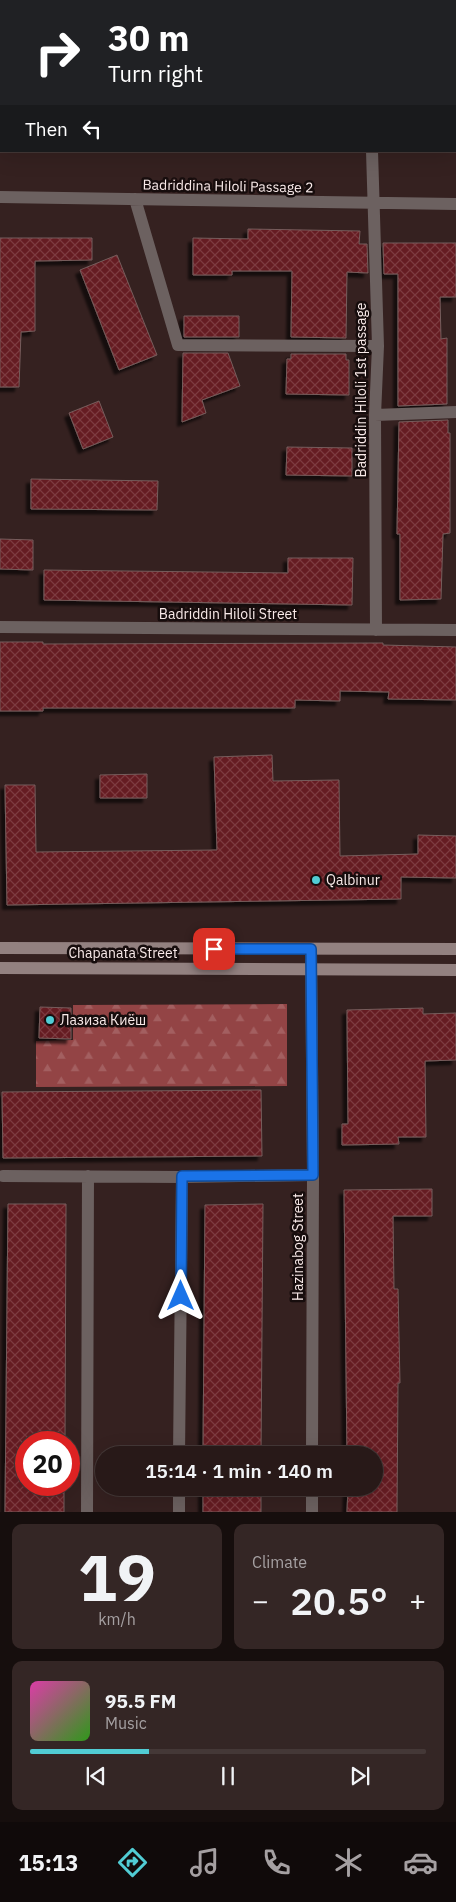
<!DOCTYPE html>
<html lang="en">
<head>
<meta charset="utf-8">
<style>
  body { margin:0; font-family:"IBM Plex Sans",sans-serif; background:#342625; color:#f1f3f6; height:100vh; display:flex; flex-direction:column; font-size:19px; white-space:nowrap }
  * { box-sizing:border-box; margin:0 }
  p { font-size:16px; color:#a5a0a2 }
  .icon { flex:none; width:28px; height:28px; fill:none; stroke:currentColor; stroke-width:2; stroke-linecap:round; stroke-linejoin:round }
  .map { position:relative; height:1512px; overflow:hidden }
  .details { display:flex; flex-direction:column; gap:12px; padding:12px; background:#160e0d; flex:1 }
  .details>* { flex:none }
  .banner { position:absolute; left:0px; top:0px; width:456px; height:152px; box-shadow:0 5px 20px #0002,0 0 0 1px #443837; background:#202124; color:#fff; overflow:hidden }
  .speed { position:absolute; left:15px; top:1431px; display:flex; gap:10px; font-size:25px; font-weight:700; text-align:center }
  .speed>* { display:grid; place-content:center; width:65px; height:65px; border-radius:50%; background:#281918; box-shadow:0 5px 20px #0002,0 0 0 1px #443837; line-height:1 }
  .speed .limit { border:8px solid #d22; background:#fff; color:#111 }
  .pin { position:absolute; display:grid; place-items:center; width:42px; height:42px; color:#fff; margin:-21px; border-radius:10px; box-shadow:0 2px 8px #0006 }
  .me { position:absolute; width:55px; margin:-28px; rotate:0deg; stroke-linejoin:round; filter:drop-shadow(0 0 4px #0008) }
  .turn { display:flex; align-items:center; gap:18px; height:105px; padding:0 25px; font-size:22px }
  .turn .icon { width:65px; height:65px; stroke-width:2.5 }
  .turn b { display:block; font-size:35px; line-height:42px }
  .then { display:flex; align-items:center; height:48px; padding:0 25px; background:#0003; gap:10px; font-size:19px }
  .big { font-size:38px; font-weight:600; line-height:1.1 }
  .details .tile { flex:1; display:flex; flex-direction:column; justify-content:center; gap:8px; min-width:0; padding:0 18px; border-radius:10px; background:#342625 }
  .details .dial { align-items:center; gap:0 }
  .dial b { font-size:65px; line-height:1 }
  .song { display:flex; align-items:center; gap:15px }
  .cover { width:60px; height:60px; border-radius:8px; background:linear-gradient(135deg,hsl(320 70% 55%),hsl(110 70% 35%)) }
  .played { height:5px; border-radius:2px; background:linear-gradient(90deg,#51ccd4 30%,#443837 30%) }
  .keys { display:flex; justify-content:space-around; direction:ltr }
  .heat { display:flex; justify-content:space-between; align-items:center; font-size:28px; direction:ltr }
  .details .tiles { flex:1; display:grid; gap:12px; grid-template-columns:1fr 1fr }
  .tile:last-child { grid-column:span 2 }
  .trip { position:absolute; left:95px; top:1446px; width:288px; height:50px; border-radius:25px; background:#281918; box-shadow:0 5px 20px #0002,0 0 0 1px #443837; font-weight:600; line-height:50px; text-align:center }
  .tabs { display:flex; height:80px; justify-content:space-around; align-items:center; background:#100a0a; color:#a5a0a2 }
  .tabs .icon { width:35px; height:35px }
  .tabs .current { color:#51ccd4 }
  .tabs b { font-size:22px; color:#f1f3f6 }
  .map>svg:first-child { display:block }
  .forest { fill:url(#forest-firs) }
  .building { fill:url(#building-cross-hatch); stroke:#765d5c; filter:url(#shadow) }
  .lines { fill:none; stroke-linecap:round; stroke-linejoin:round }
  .service { stroke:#6c6160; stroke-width:12 }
  .minor { stroke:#6c6160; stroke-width:12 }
  .secondary { stroke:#938180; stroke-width:12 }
  .route-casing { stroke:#114b97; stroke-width:12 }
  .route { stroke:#1a73e8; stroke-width:9 }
  .poi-dot { fill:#51ccd4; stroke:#170d0d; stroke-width:2 }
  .labels { text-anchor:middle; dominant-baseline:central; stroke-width:5; stroke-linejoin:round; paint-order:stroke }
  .street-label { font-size:14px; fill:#f9eae9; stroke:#170d0d }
  .poi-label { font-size:14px; fill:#f9eae9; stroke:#170d0d; text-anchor:start }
</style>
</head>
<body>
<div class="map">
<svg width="456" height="1512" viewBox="0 0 456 1512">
  <defs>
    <pattern id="forest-firs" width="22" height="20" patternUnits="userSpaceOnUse" patternTransform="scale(1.25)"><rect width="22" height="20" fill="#934445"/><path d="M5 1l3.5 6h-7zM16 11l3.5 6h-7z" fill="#a35f60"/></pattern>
    <pattern id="building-cross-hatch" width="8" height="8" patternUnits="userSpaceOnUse" patternTransform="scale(1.25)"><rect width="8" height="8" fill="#651a20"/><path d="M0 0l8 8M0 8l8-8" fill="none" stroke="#7c3b40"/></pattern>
    <filter id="shadow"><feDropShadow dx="-4.5" dy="4.5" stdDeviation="1" flood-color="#0009"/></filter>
  </defs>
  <rect width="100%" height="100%" fill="#352120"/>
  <path class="forest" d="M287 1004V1086L36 1087V1041L73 1040V1005Z"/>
  <path class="building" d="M248 229 360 231 359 244H367L368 273 347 272 346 338 291 337 292 271H232V275H193V238L248 239Z
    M0 238H92V260L35 261V331L21 332 19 387H0Z
    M383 243H456V297H440L441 339 447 338V404L398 406V274H384Z
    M117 255 157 355 119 370 80 270Z
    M184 316H239V337H184Z
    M183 353H228L240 386 202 400 206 413 182 422Z
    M291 354H346V360H349V395L286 394 287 359H291Z
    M99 401 113 437 83 449 69 413Z
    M448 420V433H450V533L443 534 441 599 400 600V534H397L399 422Z
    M287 447 352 448V476L286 475Z
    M31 479 158 481 157 510 31 509Z
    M0 539 33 540V570L0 569Z
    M288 558H353L352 605 44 600V570L288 573Z
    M0 642H43V644L383 643V645L456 647V700L388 699 389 692 340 691V701L295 700V708H43V711H0Z
    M272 755 273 781 339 780 340 856 418 854V835L456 836V878L401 877V899L7 905 5 785H35L36 852 217 850 214 757Z
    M147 774V798H100V775Z
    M40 1007 71 1008V1039L39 1038Z
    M423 1008V1014L456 1013V1060L425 1061 426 1137H398L399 1144 342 1145V1124H348L347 1010Z
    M261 1090 262 1156 3 1158 2 1092Z
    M432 1189V1216H393L394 1289H398L400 1383H398L397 1512H347L348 1488H374V1455H347L344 1190Z
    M8 1204H66L65 1442H26V1485H64V1512H5Z
    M263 1204 261 1455H203L205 1205Z
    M203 1488H261V1512H203Z"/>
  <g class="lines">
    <path class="service" d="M3 1176 182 1177
      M179 1455 182 1177 313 1175
      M87 1512 88 1176
      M179 1512V1488"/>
    <path class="minor" d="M368 0V1
      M372 151 378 346 375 415 376 630
      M0 197 456 204
      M135 199 178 345 378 346
      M375 415 456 412
      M0 627 456 630
      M311 949 313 1175 312 1455
      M312 1512V1488"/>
    <path class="secondary" d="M0 948 456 949
      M0 968 456 970"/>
  </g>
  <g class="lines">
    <g class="route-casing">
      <path id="route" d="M181 1296 182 1176 313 1175 311 949H214"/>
    </g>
    <use href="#route" class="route"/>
  </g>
  <g class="poi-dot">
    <circle cx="316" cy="880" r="5"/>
    <circle cx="50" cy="1020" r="5"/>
  </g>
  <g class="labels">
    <g class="street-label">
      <text transform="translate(228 186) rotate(1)">Badriddina Hiloli Passage 2</text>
      <text transform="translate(361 390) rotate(-90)">Badriddin Hiloli 1st passage</text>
      <text x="228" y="614">Badriddin Hiloli Street</text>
      <text x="123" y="953">Chapanata Street</text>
      <text transform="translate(298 1247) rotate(-90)">Hazinabog Street</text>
    </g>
    <g class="poi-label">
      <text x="326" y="880">Qalbinur</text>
      <text x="60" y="1020">Лазиза Киёш</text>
    </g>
  </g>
</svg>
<div class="speed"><div class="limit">20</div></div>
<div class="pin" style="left:214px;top:949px;background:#d93025"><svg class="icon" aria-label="arrive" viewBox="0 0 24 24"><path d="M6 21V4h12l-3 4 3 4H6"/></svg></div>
<svg class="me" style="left:181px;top:1296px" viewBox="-20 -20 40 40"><path d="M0-17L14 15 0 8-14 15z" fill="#1a73e8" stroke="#fff" stroke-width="4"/></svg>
<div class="trip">15:14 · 1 min · 140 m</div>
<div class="banner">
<div class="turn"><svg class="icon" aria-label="right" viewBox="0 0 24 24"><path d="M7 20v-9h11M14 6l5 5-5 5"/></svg><div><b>30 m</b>Turn right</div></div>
<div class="then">Then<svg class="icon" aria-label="left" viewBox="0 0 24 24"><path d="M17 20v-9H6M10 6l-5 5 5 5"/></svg></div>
</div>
</div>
<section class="details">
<div class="tiles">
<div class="tile dial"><b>19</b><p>km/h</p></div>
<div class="tile"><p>Climate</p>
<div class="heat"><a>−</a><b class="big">20.5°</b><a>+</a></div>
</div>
<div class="tile">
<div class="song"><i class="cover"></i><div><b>95.5 FM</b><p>Music</p></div></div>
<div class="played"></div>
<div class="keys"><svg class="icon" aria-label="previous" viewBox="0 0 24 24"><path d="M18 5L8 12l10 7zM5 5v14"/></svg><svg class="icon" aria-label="pause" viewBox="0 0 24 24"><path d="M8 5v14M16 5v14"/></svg><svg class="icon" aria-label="next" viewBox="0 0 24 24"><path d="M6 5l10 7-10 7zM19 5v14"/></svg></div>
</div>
</div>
</section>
<nav class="tabs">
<b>15:13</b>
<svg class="icon current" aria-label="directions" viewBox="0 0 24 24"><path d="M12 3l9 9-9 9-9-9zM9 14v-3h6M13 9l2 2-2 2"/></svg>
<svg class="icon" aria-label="music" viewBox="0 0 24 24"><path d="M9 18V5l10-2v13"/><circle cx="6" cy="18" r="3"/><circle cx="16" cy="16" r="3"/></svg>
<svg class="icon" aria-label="phone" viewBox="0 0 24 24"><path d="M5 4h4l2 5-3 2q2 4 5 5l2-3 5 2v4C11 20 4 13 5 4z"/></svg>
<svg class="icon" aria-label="climate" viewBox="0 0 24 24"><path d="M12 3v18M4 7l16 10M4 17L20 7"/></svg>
<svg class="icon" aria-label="car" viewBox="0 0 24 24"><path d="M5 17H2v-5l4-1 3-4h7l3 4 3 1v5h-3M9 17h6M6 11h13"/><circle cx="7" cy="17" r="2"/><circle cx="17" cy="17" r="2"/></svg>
</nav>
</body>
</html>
